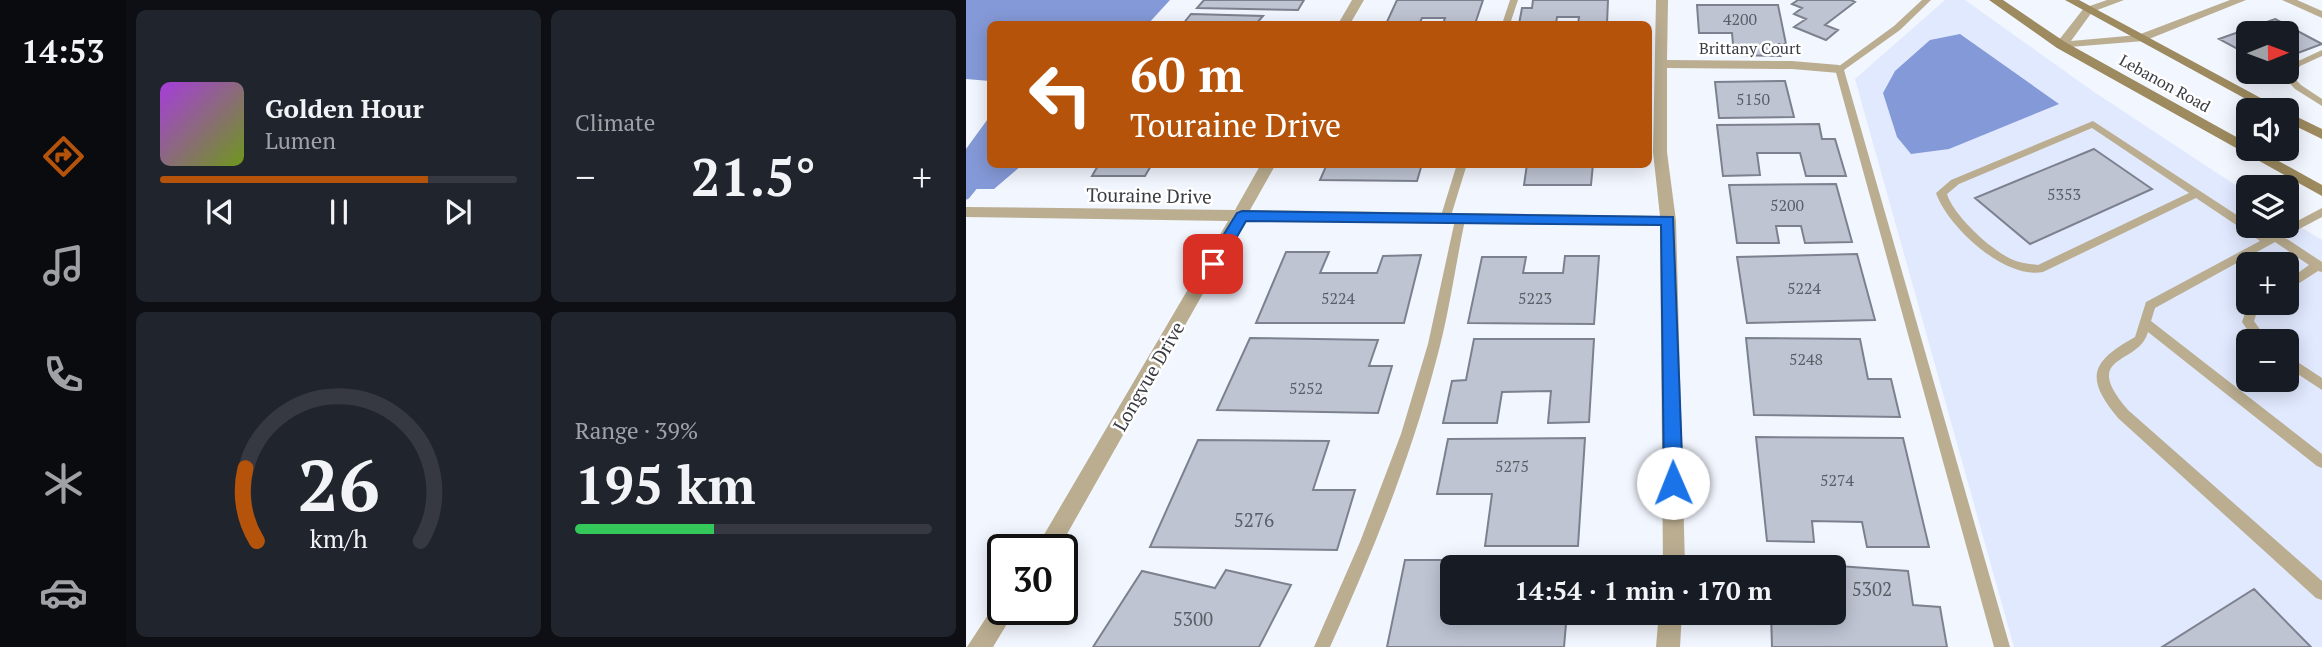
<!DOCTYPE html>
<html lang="en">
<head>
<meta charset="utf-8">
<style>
  body { margin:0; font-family:"PT Serif",serif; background:#20242c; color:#f1f3f6; height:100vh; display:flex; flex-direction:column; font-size:26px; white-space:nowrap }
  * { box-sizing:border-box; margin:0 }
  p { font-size:23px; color:#9ea1a6 }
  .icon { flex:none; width:38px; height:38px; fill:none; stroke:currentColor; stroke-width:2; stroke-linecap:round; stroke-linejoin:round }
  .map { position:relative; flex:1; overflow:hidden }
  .panel { display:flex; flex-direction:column; gap:10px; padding:10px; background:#0d0f14; width:840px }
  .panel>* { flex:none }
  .top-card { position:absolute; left:21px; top:21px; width:665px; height:147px; border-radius:10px; box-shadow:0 4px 18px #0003; background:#b45309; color:#fff; overflow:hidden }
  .needle { width:46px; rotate:89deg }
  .fabs { position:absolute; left:1270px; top:21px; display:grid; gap:14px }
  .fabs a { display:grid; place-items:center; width:63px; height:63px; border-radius:10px; background:#171b24; box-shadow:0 4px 18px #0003; font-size:35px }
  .speed { position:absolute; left:21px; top:534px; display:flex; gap:14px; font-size:35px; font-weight:700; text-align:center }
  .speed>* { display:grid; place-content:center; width:91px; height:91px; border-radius:50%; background:#171b24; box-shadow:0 4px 18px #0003; line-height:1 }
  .speed .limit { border:4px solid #111; border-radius:10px; background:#fff; color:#111 }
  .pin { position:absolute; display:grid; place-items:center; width:60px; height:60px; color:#fff; margin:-30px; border-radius:14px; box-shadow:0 4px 10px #0006 }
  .me { position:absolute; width:77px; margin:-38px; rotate:359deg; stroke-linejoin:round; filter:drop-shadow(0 0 5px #0008) }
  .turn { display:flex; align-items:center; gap:24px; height:147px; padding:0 28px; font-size:32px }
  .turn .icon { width:91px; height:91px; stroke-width:2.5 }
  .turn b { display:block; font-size:49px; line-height:60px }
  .big { font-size:52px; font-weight:700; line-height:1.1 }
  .panel .tile { flex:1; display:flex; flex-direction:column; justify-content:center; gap:10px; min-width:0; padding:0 24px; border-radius:10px; background:#20242c }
  .panel .dial { align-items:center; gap:0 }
  .dial svg { height:182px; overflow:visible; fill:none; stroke:#363941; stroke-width:7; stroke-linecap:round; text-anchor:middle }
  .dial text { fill:#f1f3f6; stroke:none }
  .song { display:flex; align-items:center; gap:21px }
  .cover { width:84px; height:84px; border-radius:10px; background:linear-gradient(135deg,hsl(280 70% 55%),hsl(80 70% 35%)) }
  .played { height:7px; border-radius:4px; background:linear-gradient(90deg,#b45309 75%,#363941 75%) }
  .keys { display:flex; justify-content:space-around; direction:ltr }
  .heat { display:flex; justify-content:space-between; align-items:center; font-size:38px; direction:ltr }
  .charge { height:10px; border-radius:5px; background:linear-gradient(90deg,#34c759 39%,#363941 0) }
  .panel .tiles { flex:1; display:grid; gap:10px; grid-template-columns:repeat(2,1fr) }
  .trip { position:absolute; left:474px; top:555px; width:406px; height:70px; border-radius:10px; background:#171b24; box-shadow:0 4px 18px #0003; font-weight:700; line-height:70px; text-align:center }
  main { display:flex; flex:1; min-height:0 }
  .tabs { display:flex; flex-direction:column; width:126px; justify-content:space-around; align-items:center; background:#090b0e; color:#9ea1a6 }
  .tabs .icon { width:49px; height:49px }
  .tabs .on { color:#b45309 }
  .tabs b { font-size:32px; color:#f1f3f6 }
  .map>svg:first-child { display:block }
  .built { fill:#e1e9ff; fill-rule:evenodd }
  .water { fill:#8499d7 }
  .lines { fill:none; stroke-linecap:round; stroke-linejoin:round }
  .stream { stroke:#8499d7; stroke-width:9 }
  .building { fill:#bfc4d3; stroke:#7d818f; stroke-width:2 }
  .lane { fill:#baad90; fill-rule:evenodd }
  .street { fill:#baad90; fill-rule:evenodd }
  .secondary { fill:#9d8a5e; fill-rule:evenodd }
  .route { fill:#1a73e8; stroke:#114b97; stroke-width:2 }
  .labels { text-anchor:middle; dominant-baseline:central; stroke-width:5; stroke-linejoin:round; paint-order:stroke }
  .number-label { font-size:16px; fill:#5b5e66 }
  .far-street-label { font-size:16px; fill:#3a3c42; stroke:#fff }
  .street-label { font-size:19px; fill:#3a3c42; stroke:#fff }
  .near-number-label { font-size:19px; fill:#5b5e66 }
</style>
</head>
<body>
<main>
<nav class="tabs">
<b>14:53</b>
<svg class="icon on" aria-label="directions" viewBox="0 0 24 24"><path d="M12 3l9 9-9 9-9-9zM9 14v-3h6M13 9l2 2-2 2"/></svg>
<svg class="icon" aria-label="music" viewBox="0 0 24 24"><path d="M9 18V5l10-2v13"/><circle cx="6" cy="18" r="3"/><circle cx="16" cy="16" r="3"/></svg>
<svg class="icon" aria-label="phone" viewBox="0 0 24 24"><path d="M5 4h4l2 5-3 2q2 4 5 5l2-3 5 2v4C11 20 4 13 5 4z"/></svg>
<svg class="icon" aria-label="climate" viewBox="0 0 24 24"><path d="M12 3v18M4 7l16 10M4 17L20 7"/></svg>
<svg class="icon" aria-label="car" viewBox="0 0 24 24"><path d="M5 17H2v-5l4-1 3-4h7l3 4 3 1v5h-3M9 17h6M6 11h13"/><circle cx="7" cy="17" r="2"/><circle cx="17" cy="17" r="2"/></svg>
</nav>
<section class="panel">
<div class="tiles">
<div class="tile">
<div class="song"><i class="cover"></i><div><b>Golden Hour</b><p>Lumen</p></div></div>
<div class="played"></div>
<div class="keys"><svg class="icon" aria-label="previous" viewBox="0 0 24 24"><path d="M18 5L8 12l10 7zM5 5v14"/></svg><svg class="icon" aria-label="pause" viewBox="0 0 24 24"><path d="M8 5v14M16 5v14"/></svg><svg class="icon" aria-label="next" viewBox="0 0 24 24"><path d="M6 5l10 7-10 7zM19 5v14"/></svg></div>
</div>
<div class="tile"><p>Climate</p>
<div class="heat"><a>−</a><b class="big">21.5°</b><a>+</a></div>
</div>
<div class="tile dial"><svg viewBox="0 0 100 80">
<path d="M14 69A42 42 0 1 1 86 69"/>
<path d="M14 69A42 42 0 0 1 9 37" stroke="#b45309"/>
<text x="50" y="56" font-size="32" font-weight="700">26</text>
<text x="50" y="72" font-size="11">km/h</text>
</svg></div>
<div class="tile"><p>Range · 39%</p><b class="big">195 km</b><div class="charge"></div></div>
</div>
</section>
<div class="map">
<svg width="1356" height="647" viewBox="0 0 1356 647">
  <rect width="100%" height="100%" fill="#f2f6ff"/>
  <path class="built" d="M979 0H999L1128 92 1283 194V226H1321V219L1356 240V647H1048L889 79ZM1283 264H1321V303H1283ZM1283 341H1321V380H1283Z"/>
  <path class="water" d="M0 0H204L182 24H24V81L0 79Z
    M994 34 1093 104 983 149 945 154 931 137 917 93 929 71 964 40Z
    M24 116V164L56 165 28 189H0V149Z"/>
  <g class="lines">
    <path class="stream" d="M0 195 25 164"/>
  </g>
  <path class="building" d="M238 0H338L332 10 231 8Z
    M431 0H517L509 24H477L479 18H456L453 24H420Z
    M567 0H642L641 24H612L613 17H591L590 24H553L556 8H566Z
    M832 0H885L889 2 859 25 872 30 860 40 828 27 840 19 828 14 836 8 826 4Z
    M731 5H812L820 44H813L815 56 768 55 766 33H733Z
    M225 14 297 16 290 24H217Z
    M1309 19 1356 44 1321 57V33H1283V52L1279 53 1253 39Z
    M819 81 828 117 753 118 749 82Z
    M853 124 856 139H869L880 176H840L834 153H791L794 175 757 176 751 125Z
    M1128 149 1186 189 1064 244 1009 198Z
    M133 164H186L179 176H126Z
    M361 164H456L451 181 354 180Z
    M561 164H627L625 185H558Z
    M870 184 886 242 839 243 835 226H810L813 243H771L763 185Z
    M320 252H363L354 273H411L417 256 455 255 438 323H290Z
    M891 254 909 320 781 323 771 257Z
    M599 256H633L628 324 502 323 516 257H560L557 273H597Z
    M284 338 412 340 403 366H426L412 413 251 410Z
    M780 338 894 339 902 379H925L934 417 788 415Z
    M508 339H628L623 422 582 423 585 391 536 392 531 423H477L486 381 500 380Z
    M790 437 937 438 963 547H901L896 522 846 521 848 542 801 541Z
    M619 438 612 546H519L526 494H471L482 439Z
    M232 440 363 441 347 490H389L371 550 184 547Z
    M439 560H604V567H486V612H601L598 647H421Z
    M803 561 942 571 947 605 974 607 981 647H806L805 612H868V567H803Z
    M260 570 325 585 293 647H127L176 571 249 588Z
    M1288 589 1345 647H1196Z"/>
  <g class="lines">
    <path class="lane" d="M544 0H552L544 24H536Z
      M956 0H965L934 30 878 70 1044 647H1028L869 69 928 26Z
      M1356 50V56L1334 66 1327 77 1335 85 1356 99V106L1329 89 1318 77 1328 63Z
      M1127 121 1283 223V226H1287L1303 236 1356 208V217L1318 237 1356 262V272L1352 271 1321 291V281L1343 265 1309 242 1189 308 1185 321 1356 454V468L1351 466 1182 332C1173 366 1113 353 1162 410L1356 581V600L1350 598 1152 418C1119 378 1124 362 1169 337L1180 302 1294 241 1230 198 1077 272C1039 280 981 226 970 193L985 180ZM1126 128 1223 193 1072 265C1062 264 1054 263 1045 259 1024 249 988 216 981 194L993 184Z
      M491 164H501L484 219 479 223 474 219Z
      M494 216 499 220C489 267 483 315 470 361 444 460 406 554 364 647H348L394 542 435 434 462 344 489 220Z
      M1290 303H1304L1290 315 1288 321 1302 341H1289L1276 322 1280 310Z
      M1321 355 1356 378V390L1321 367Z"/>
    <path class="street" d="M386 0H398L384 24H372Z
      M690 0H702L701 60 826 61 873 65 879 69 873 73 826 69 701 68V152L710 221 719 567H697L694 226 278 221 92 550H69L262 221 0 217V207L269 210 295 164H310L284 210 694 216 687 152Z
      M1141 0H1158L1126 12 1105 41 1172 35 1264 0H1280L1178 41 1091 48 1089 45 1118 8Z
      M1316 0H1331L1356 11V18Z
      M37 598V609H50L27 647H1L31 601Z
      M693 612H716L714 647H690Z"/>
    <path class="secondary" d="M1023 0H1037L1099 42 1283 144V149H1291L1356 185V196L1091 48Z
      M1099 0H1113L1317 110H1300Z
      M1321 112 1356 129V139L1321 122Z"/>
  </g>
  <path class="route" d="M276 211 707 217 717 483 714 489 707 492 701 489 698 483 695 225 280 221 253 268H242L240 264 242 260 271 213Z"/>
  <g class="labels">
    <g class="number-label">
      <text x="774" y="19">4200</text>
      <text x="787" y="99">5150</text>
      <text x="1098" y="194">5353</text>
      <text x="821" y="205">5200</text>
      <text x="838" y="288">5224</text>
      <text x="372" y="298">5224</text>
      <text x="569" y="298">5223</text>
      <text x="840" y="359">5248</text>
      <text x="340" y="388">5252</text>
      <text x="546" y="466">5275</text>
      <text x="871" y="480">5274</text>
    </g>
    <g class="far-street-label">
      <text x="784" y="48">Brittany Court</text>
      <text transform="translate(1199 83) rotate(29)">Lebanon Road</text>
    </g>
    <g class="street-label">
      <text transform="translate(183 195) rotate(1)">Touraine Drive</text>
      <text transform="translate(182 376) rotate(-60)">Longvue Drive</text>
    </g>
    <g class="near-number-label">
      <text x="288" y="519">5276</text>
      <text x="906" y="588">5302</text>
      <text x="227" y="618">5300</text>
    </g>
  </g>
</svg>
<div class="fabs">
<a><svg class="needle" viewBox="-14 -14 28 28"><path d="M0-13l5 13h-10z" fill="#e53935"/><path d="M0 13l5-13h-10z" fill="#9ea1a6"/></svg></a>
<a><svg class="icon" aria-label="sound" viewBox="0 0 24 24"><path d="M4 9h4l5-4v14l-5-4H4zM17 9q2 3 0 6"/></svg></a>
<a><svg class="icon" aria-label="layers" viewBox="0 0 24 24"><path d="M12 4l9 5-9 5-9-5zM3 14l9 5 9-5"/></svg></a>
<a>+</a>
<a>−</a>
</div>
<div class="speed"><div class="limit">30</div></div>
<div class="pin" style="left:247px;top:264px;background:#d93025"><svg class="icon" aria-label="arrive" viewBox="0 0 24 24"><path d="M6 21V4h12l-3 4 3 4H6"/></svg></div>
<svg class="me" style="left:707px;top:483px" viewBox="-20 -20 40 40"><circle r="19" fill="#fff"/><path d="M0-13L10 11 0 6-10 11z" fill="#1a73e8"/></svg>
<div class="trip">14:54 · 1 min · 170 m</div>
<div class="top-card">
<div class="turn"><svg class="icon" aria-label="left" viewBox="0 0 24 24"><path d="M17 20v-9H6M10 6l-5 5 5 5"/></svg><div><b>60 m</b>Touraine Drive</div></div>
</div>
</div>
</main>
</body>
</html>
